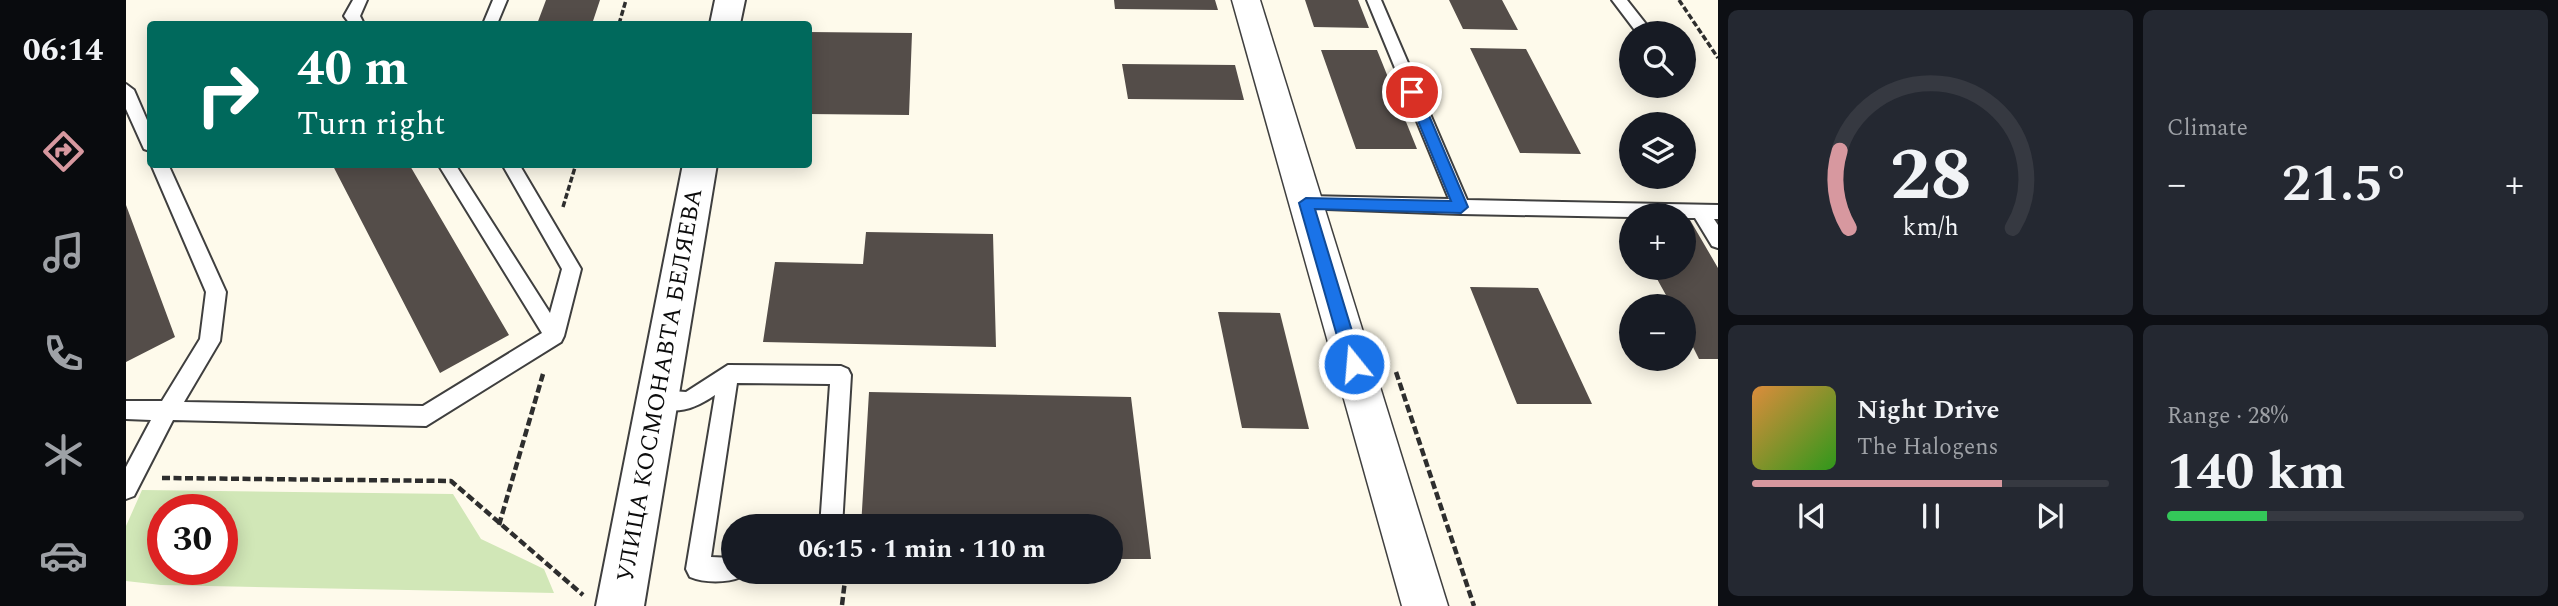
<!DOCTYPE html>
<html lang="en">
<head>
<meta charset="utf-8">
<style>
  body { margin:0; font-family:Spectral,serif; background:#242831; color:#f1f3f6; height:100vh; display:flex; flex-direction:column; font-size:26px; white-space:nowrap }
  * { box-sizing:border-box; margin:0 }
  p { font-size:23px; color:#9ea1a6 }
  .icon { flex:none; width:38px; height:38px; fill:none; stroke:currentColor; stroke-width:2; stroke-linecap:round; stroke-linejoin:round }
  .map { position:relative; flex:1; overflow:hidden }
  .panel { display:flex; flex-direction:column; gap:10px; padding:10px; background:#0d0f14; width:840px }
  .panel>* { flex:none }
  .banner { position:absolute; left:21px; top:21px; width:665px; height:147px; border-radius:7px; box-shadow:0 4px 18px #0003; background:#00695c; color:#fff; overflow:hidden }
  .fabs { position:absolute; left:1493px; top:21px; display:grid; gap:14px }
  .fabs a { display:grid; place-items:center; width:77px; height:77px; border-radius:50%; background:#171b24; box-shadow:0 4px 18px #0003; font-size:35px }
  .speed { position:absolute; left:21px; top:494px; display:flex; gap:14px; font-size:35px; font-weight:700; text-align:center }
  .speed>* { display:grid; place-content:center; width:91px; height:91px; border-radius:50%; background:#171b24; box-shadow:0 4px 18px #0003; line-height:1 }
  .speed .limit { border:10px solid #d22; background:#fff; color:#111 }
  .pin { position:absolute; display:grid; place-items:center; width:60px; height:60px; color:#fff; margin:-30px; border:4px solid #fff; border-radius:50%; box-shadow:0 2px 7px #0007 }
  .me { position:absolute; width:77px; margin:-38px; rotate:343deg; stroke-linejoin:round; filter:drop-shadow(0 0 5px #0008) }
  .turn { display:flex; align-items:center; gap:24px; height:147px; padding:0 35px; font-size:32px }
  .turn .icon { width:91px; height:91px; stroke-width:2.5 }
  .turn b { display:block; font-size:49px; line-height:60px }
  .big { font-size:52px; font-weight:700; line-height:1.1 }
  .panel .card { flex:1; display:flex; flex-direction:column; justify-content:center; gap:10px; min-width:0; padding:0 24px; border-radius:10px; background:#242831 }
  .panel .dial { align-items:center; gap:0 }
  .dial svg { height:182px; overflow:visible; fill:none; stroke:#363941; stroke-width:7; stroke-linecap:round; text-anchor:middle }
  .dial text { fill:#f1f3f6; stroke:none }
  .song { display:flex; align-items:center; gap:21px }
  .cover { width:84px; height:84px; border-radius:10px; background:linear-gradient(135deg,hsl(30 70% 55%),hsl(110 70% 35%)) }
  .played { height:7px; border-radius:4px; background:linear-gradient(90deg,#d7989f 70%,#363941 70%) }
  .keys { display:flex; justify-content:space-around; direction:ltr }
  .heat { display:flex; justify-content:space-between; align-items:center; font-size:38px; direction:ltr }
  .charge { height:10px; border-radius:5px; background:linear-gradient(90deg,#34c759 28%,#363941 0) }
  .panel .tiles { flex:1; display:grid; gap:10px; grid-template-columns:repeat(2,1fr) }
  .trip { position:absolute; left:595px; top:514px; width:402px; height:70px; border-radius:35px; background:#171b24; box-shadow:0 4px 18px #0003; font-weight:700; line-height:70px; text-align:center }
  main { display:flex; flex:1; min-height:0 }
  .tabs { display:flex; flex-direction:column; width:126px; justify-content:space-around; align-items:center; background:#090b0e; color:#9ea1a6 }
  .tabs .icon { width:49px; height:49px }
  .tabs .active { color:#d7989f }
  .tabs b { font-size:32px; color:#f1f3f6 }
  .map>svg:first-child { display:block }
  .green { fill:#d1e7b7; fill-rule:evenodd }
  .building { fill:#544d49 }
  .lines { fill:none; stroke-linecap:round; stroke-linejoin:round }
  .service-casing { stroke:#3f3f3f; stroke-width:4 }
  .minor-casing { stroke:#3f3f3f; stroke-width:3 }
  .tertiary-casing { stroke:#3f3f3f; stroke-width:4 }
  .path-far1 { stroke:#2e2e2e; stroke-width:3.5; stroke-dasharray:6 2.5; stroke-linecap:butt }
  .path { stroke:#2e2e2e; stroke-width:4.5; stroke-dasharray:8 3.5; stroke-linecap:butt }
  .service { fill:#fff; fill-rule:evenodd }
  .minor { fill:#fff; fill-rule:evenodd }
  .tertiary { fill:#fff; fill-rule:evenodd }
  .route { fill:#1a73e8; stroke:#114b97; stroke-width:2 }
  .labels { text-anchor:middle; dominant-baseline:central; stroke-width:7; stroke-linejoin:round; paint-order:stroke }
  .street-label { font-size:24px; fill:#0c0c0c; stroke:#fff }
</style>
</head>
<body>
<main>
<nav class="tabs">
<b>06:14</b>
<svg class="icon active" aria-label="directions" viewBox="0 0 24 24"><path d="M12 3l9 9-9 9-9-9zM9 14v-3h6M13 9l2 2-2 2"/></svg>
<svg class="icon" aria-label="music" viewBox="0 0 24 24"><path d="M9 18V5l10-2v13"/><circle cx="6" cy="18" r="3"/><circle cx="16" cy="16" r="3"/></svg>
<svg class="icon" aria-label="phone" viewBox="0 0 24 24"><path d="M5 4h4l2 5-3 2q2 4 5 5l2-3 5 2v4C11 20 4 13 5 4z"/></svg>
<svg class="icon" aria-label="climate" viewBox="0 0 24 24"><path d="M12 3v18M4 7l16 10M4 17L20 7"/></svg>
<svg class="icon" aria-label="car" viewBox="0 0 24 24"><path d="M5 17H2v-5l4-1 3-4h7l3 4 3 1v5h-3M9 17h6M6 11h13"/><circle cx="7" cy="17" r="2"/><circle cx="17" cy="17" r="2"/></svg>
</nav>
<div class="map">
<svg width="1592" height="606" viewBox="0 0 1592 606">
  <rect width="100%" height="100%" fill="#fefaeb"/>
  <path class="green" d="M16 490 327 494 355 539 418 569 428 593 35 585 0 581V526ZM37 509H96V569H37Z"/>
  <path class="building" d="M420 0H474L466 24H411Z
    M988 0H1089L1092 10 989 9Z
    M1179 0H1232L1243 28 1188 27Z
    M1323 0H1376L1392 30 1337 29Z
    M682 32 786 33 783 115 682 114Z
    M1344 48 1400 49 1455 154 1394 153Z
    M1195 50H1251L1291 149H1230Z
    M996 64 1109 65 1118 100 1002 99Z
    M206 164H283L383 335 314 373Z
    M0 205 49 337 0 362Z
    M1558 220H1564L1592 268V359H1573L1558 329V306H1546L1525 268H1558Z
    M740 232 867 234 870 347 637 342 649 262 737 264Z
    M1344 287 1412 288 1466 404H1391Z
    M1092 312 1154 313 1183 429 1116 428Z
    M743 392 1005 397 1025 559H985V527H735Z"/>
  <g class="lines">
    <g class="service-casing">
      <path id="service" d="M227 0H241L234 16 238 24H224L218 16Z
        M367 0H381L371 24H357Z
        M1241 0H1255L1341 200 1592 205V219H1588L1592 225V248L1586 246 1569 218H1558V215L1505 217 1335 214 1174 208 1171 203 1174 198 1180 196 1323 199Z
        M1486 0H1501L1527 33H1511Z
        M0 84 8 90 24 127V151L18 149 0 109Z
        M25 164H42L100 292 94 341 58 402 297 406 416 333 312 164H329L424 313 436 269 376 164H393L455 269 438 336 435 342 300 426 47 420 8 496 0 499V467L25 420 0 419V401H36L74 339 80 292Z
        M602 365 715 366 722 369 725 375 716 527H694L704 384 611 383 585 557 607 558V572H617L615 577C601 583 578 583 564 577L560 569 589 395C567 410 550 415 524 406L521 399 524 392 531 390 560 392Z"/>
    </g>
    <g class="minor-casing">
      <path id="minor" d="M1106 0H1134L1322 606H1276Z"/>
    </g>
    <g class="tertiary-casing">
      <path id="tertiary" d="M589 0H619L614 24H584Z
        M557 164H591L518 606H470Z"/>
    </g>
    <path class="path-far1" d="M1553 0 1592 58
      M493 24 500 0
      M437 207 450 164"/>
    <path class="path" d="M1270 372 1348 606
      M36 478 325 481 457 595
      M373 525 417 374
      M716 605 720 572"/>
    <use href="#service" class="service"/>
    <use href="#minor" class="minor"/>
    <use href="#tertiary" class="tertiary"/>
  </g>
  <path class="route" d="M1286 87 1293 92 1342 207 1335 213 1189 209 1236 364 1234 370 1228 372 1222 370 1219 364 1173 203 1180 198 1325 201 1280 92Z"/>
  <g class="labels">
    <g class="street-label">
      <text transform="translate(534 385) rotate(-80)">УЛИЦА КОСМОНАВТА БЕЛЯЕВА</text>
    </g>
  </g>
</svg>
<div class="fabs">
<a><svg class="icon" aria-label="search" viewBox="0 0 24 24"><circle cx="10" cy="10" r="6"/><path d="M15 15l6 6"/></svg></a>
<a><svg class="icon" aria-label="layers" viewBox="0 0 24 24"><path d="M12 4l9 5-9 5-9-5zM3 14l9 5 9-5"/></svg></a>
<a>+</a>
<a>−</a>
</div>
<div class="speed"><div class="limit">30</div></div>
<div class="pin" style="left:1286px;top:92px;background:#d93025"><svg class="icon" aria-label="arrive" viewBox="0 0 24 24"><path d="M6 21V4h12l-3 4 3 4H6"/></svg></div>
<svg class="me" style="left:1228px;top:364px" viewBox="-20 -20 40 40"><circle r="17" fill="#1a73e8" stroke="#fff" stroke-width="3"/><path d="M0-11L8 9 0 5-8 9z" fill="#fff"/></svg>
<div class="trip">06:15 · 1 min · 110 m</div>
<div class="banner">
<div class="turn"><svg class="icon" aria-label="right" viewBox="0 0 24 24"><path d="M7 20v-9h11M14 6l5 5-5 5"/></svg><div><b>40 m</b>Turn right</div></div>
</div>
</div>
<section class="panel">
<div class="tiles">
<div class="card dial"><svg viewBox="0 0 100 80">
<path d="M14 69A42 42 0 1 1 86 69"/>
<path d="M14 69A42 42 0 0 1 10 35" stroke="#d7989f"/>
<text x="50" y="56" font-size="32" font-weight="700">28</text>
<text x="50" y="72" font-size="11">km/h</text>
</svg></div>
<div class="card"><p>Climate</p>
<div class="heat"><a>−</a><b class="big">21.5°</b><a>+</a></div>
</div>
<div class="card">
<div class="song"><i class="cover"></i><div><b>Night Drive</b><p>The Halogens</p></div></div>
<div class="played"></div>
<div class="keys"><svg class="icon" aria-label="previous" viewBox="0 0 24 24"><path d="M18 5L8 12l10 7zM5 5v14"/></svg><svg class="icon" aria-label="pause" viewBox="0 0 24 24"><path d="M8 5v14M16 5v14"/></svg><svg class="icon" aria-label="next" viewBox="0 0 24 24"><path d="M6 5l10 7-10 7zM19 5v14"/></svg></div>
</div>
<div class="card"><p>Range · 28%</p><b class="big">140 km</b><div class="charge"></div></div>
</div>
</section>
</main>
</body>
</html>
